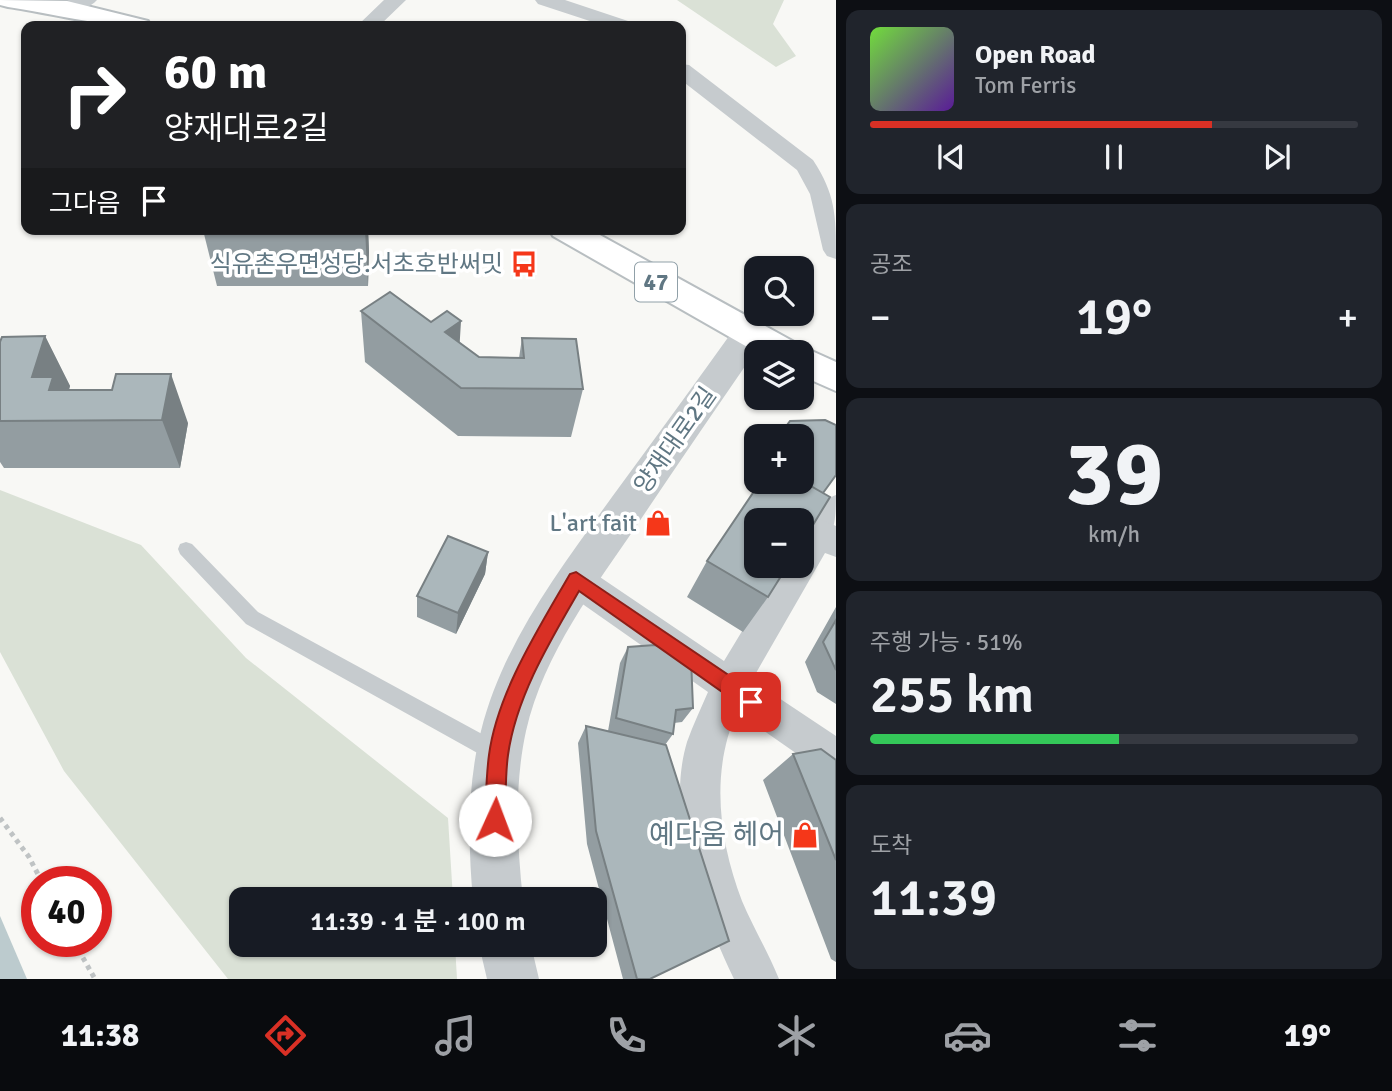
<!DOCTYPE html>
<html lang="ko">
<head>
<meta charset="utf-8">
<style>
  body { margin:0; font-family:Signika,"Noto Sans KR",sans-serif; background:#20242c; color:#f1f3f6; height:100vh; display:flex; flex-direction:column; font-size:26px; white-space:nowrap }
  * { box-sizing:border-box; margin:0 }
  p { font-size:23px; color:#9ea1a6 }
  .icon { flex:none; width:38px; height:38px; fill:none; stroke:currentColor; stroke-width:2; stroke-linecap:round; stroke-linejoin:round }
  .map { position:relative; flex:1; overflow:hidden }
  .panel { display:flex; flex-direction:column; gap:10px; padding:10px; background:#0d0f14; width:556px }
  .panel>* { flex:none }
  .guide { position:absolute; left:21px; top:21px; width:665px; height:214px; border-radius:14px; box-shadow:0 2px 5px #0004; background:#202124; color:#fff; overflow:hidden }
  .controls { position:absolute; left:744px; top:256px; display:grid; gap:14px }
  .controls a { display:grid; place-items:center; width:70px; height:70px; border-radius:14px; background:#171b24; box-shadow:0 2px 5px #0004; font-size:35px }
  .speed { position:absolute; left:21px; top:866px; display:flex; gap:14px; font-size:35px; font-weight:700; text-align:center }
  .speed>* { display:grid; place-content:center; width:91px; height:91px; border-radius:50%; background:#171b24; box-shadow:0 2px 5px #0004; line-height:1 }
  .speed .limit { border:10px solid #d22; background:#fff; color:#111 }
  .pin { position:absolute; display:grid; place-items:center; width:60px; height:60px; color:#fff; margin:-30px; border-radius:14px; box-shadow:0 4px 10px #0006 }
  .me { position:absolute; width:77px; margin:-38px; rotate:2deg; stroke-linejoin:round; filter:drop-shadow(0 0 5px #0008) }
  .turn { display:flex; align-items:center; gap:24px; height:147px; padding:0 28px; font-size:32px }
  .turn .icon { width:91px; height:91px; stroke-width:2.5 }
  .turn b { display:block; font-size:49px; line-height:60px }
  .then { display:flex; align-items:center; height:66px; padding:0 28px; background:#0003; gap:14px; font-size:26px }
  .big { font-size:52px; font-weight:600; line-height:1.1 }
  .panel .widget { flex:1; display:flex; flex-direction:column; justify-content:center; gap:10px; min-width:0; padding:0 24px; border-radius:14px; background:#20242c }
  .panel .dial { align-items:center; gap:0 }
  .dial b { font-size:91px; line-height:1 }
  .song { display:flex; align-items:center; gap:21px }
  .cover { width:84px; height:84px; border-radius:10px; background:linear-gradient(135deg,hsl(100 70% 55%),hsl(270 70% 35%)) }
  .played { height:7px; border-radius:4px; background:linear-gradient(90deg,#d93025 70%,#363941 70%) }
  .keys { display:flex; justify-content:space-around; direction:ltr }
  .heat { display:flex; justify-content:space-between; align-items:center; font-size:38px; direction:ltr }
  .charge { height:10px; border-radius:5px; background:linear-gradient(90deg,#34c759 51%,#363941 0) }
  .trip { position:absolute; left:229px; top:887px; width:378px; height:70px; border-radius:14px; background:#171b24; box-shadow:0 2px 5px #0004; font-weight:600; line-height:70px; text-align:center }
  .tabs { display:flex; height:112px; justify-content:space-around; align-items:center; background:#090b0e; color:#9ea1a6 }
  .tabs .icon { width:49px; height:49px }
  .tabs .selected { color:#d93025 }
  .tabs b { font-size:32px; color:#f1f3f6 }
  main { display:flex; flex:1; min-height:0 }
  .map>svg:first-child { display:block }
  .green { fill:#dae1d6 }
  .water { fill:#bccbce }
  .lines { fill:none; stroke-linecap:round; stroke-linejoin:round }
  .primary-casing { stroke:#b8bec1; stroke-width:4 }
  .path { stroke:#bfc3c4; stroke-width:5; stroke-dasharray:4.5 4.5; stroke-linecap:butt }
  .service { fill:#c6cbce; fill-rule:evenodd }
  .pedestrian { fill:#c6cbce; fill-rule:evenodd }
  .minor { fill:#c6cbce; fill-rule:evenodd }
  .tertiary { fill:#c6cbce; fill-rule:evenodd }
  .primary { fill:#fff; fill-rule:evenodd }
  .wall { fill:#939da1 }
  .shaded-wall { fill:#788083 }
  .building { fill:#abb7bb; stroke:#788083; stroke-width:2 }
  .route { fill:#d93025; stroke:#8d1f18; stroke-width:2 }
  .labels { text-anchor:middle; dominant-baseline:central; stroke-width:7; stroke-linejoin:round; paint-order:stroke }
  .shield { fill:#fff; stroke:#90a0a8; stroke-width:2 }
  .shield-label { font-size:23px; font-weight:bold; fill:#607783 }
  .poi-label { font-size:24px; fill:#607783; stroke:#fff; text-anchor:end }
  .street-label { font-size:24px; fill:#607783; stroke:#fff }
  .near-poi-label { font-size:28px; fill:#607783; stroke:#fff; text-anchor:end }
</style>
</head>
<body>
<main>
<div class="map">
<svg width="836" height="979" viewBox="0 0 836 979">
  <rect width="100%" height="100%" fill="#f8f8f5"/>
  <path class="green" d="M677 0H784L773 24 796 56 776 67Z
    M0 490 141 545 246 658 448 818 453 899 242 900V945H455L457 979H228L64 771 0 652Z"/>
  <path class="water" d="M0 916 27 979H0Z"/>
  <g class="lines">
    <g class="primary-casing">
      <path id="primary" d="M0 0 67 1 148 21 151 26C104 28 56 14 8 7L0 5Z
        M549 229H589L796 343 799 349 814 352 836 362V391L802 376V352H756L553 236Z"/>
    </g>
    <path class="path" d="M0 818 29 857 42 882
      M74 942 95 979"/>
    <path class="service" d="M186 542 192 544 258 612 504 746 506 753 504 760 497 762 490 760 246 624 180 554 178 549 180 544Z"/>
    <path class="pedestrian" d="M836 495C836 514 836 551 810 541L806 533C813 520 821 500 836 495Z"/>
    <path class="minor" d="M69 0H97C89 9 71 15 60 12L57 8Z
      M384 0H406L379 26H357Z
      M535 0H565L631 22 634 26H605L538 4Z
      M681 64 689 65 813 160C836 195 836 216 836 259L827 256 823 250 810 194 797 170 681 80Z
      M819 519 836 526V557L825 553 752 680 836 736V778L823 772 737 712C710 772 719 841 742 901 753 927 768 952 779 979H734C702 910 664 819 687 742 693 725 701 708 708 692L564 591 559 580 564 569 576 565 588 569 724 661 782 565H802V533L807 523Z"/>
    <path class="tertiary" d="M749 322 761 325 766 334 761 343C720 403 679 462 639 522 595 587 544 653 526 731 514 786 517 844 523 900H473C468 844 467 785 481 731 503 643 560 569 612 497 654 440 696 382 737 325Z
      M479 945H531L539 979H487Z"/>
    <use href="#primary" class="primary"/>
  </g>
  <path class="wall" d="M368 229 369 252 368 286H217L204 234Z
    M361 311 460 343 479 357 519 358 522 338 583 389 571 437 458 436 365 362Z
    M45 336 70 386 69 390 188 423 180 468H4L0 462V342Z
    M756 467V481H802L823 493 768 597 743 632 687 597 707 561 756 489 747 484Z
    M488 552 485 574 456 634 417 617V596Z
    M836 607V704L817 692 805 662Z
    M628 647 693 708 682 722 674 723 673 734 665 745 650 979H623L587 844 578 743 586 726 608 731 620 663Z
    M793 754 836 760V962L831 959 763 780Z"/>
  <path class="shaded-wall" d="M365 229H368L369 252 368 286Z
    M461 321 458 371 445 332Z
    M45 336 70 386 65 402 32 377Z
    M171 374 188 423 180 468 162 420Z
    M488 552 485 574 456 634 458 613Z"/>
  <path class="building" d="M205 229H365V234H204Z
    M390 292 431 322 447 311 461 321 445 332 479 357 524 358 522 338 576 339 583 389 461 388 361 311Z
    M45 336 32 377H53L49 390H112L116 374H171L162 420 0 421V342L2 337Z
    M825 420 836 425V475L823 493 802 481V436H779L790 421Z
    M761 481H802L830 497 802 543V520H756V565H788L768 597 707 561Z
    M448 536 488 552 458 613 417 596Z
    M836 620V670L823 642Z
    M655 645 691 658 693 708 676 710 673 734 616 718 628 647Z
    M586 726 666 745 729 941 650 979H637L596 831Z
    M821 749 836 760V860L793 754Z"/>
  <path class="route" d="M576 572 758 695 761 702 758 708 751 710 745 708 579 591C550 641 516 697 508 755 505 776 506 799 505 820L502 827 495 830 488 827 485 820C486 799 486 777 489 755 497 693 539 628 570 574Z"/>
  <defs>
    <g id="bus-bare" transform="scale(2.1)"><path d="M-5-6H5V4H4V6H2V4H-2V6H-4V4H-5ZM-3.5-4V0h7V-4ZM-3.5 1.2v1.5H-2V1.2ZM2 1.2v1.5H3.5V1.2Z" fill="#f53719" stroke="#fff" stroke-width="2.5" paint-order="stroke"/></g>
    <g id="shop-bare" transform="scale(2.1)"><path d="M-5-2.5h2.3a2.7 3.5 0 0 1 5.4 0H5L5.5 6h-11ZM-1.5-2.5h3a1.5 2.3 0 0 0-3 0Z" fill="#f53719" stroke="#fff" stroke-width="2.5" paint-order="stroke"/></g>
  </defs>
  <g fill-rule="evenodd">
    <use href="#bus-bare" x="524" y="264"/>
    <use href="#shop-bare" x="658" y="523"/>
    <use href="#shop-bare" x="805" y="835"/>
  </g>
  <g class="labels">
    <rect class="shield" x="635" y="262.5" width="42" height="39" rx="5"/>
    <g class="shield-label">
      <text x="656" y="282">47</text>
    </g>
    <g class="poi-label">
      <text x="503" y="264">식유촌우면성당.서초호반써밋</text>
      <text x="637" y="523">L'art fait</text>
    </g>
    <g class="street-label">
      <text transform="translate(675 440) rotate(-55)">양재대로2길</text>
    </g>
    <g class="near-poi-label">
      <text x="784" y="835">예다움 헤어</text>
    </g>
  </g>
</svg>
<div class="controls">
<a><svg class="icon" aria-label="search" viewBox="0 0 24 24"><circle cx="10" cy="10" r="6"/><path d="M15 15l6 6"/></svg></a>
<a><svg class="icon" aria-label="layers" viewBox="0 0 24 24"><path d="M12 4l9 5-9 5-9-5zM3 14l9 5 9-5"/></svg></a>
<a>+</a>
<a>−</a>
</div>
<div class="speed"><div class="limit">40</div></div>
<div class="pin" style="left:751px;top:702px;background:#d93025"><svg class="icon" aria-label="arrive" viewBox="0 0 24 24"><path d="M6 21V4h12l-3 4 3 4H6"/></svg></div>
<svg class="me" style="left:495px;top:820px" viewBox="-20 -20 40 40"><circle r="19" fill="#fff"/><path d="M0-13L10 11 0 6-10 11z" fill="#d93025"/></svg>
<div class="trip">11:39 · 1 분 · 100 m</div>
<div class="guide">
<div class="turn"><svg class="icon" aria-label="right" viewBox="0 0 24 24"><path d="M7 20v-9h11M14 6l5 5-5 5"/></svg><div><b>60 m</b>양재대로2길</div></div>
<div class="then">그다음<svg class="icon" aria-label="arrive" viewBox="0 0 24 24"><path d="M6 21V4h12l-3 4 3 4H6"/></svg></div>
</div>
</div>
<section class="panel">
<div class="widget">
<div class="song"><i class="cover"></i><div><b>Open Road</b><p>Tom Ferris</p></div></div>
<div class="played"></div>
<div class="keys"><svg class="icon" aria-label="previous" viewBox="0 0 24 24"><path d="M18 5L8 12l10 7zM5 5v14"/></svg><svg class="icon" aria-label="pause" viewBox="0 0 24 24"><path d="M8 5v14M16 5v14"/></svg><svg class="icon" aria-label="next" viewBox="0 0 24 24"><path d="M6 5l10 7-10 7zM19 5v14"/></svg></div>
</div>
<div class="widget"><p>공조</p>
<div class="heat"><a>−</a><b class="big">19°</b><a>+</a></div>
</div>
<div class="widget dial"><b>39</b><p>km/h</p></div>
<div class="widget"><p>주행 가능 · 51%</p><b class="big">255 km</b><div class="charge"></div></div>
<div class="widget"><p>도착</p><b class="big">11:39</b></div>
</section>
</main>
<nav class="tabs">
<b>11:38</b>
<svg class="icon selected" aria-label="directions" viewBox="0 0 24 24"><path d="M12 3l9 9-9 9-9-9zM9 14v-3h6M13 9l2 2-2 2"/></svg>
<svg class="icon" aria-label="music" viewBox="0 0 24 24"><path d="M9 18V5l10-2v13"/><circle cx="6" cy="18" r="3"/><circle cx="16" cy="16" r="3"/></svg>
<svg class="icon" aria-label="phone" viewBox="0 0 24 24"><path d="M5 4h4l2 5-3 2q2 4 5 5l2-3 5 2v4C11 20 4 13 5 4z"/></svg>
<svg class="icon" aria-label="climate" viewBox="0 0 24 24"><path d="M12 3v18M4 7l16 10M4 17L20 7"/></svg>
<svg class="icon" aria-label="car" viewBox="0 0 24 24"><path d="M5 17H2v-5l4-1 3-4h7l3 4 3 1v5h-3M9 17h6M6 11h13"/><circle cx="7" cy="17" r="2"/><circle cx="17" cy="17" r="2"/></svg>
<svg class="icon" aria-label="filters" viewBox="0 0 24 24"><path d="M4 7h16M4 17h16"/><circle cx="9" cy="7" r="2"/><circle cx="15" cy="17" r="2"/></svg>
<b>19°</b>
</nav>
</body>
</html>
